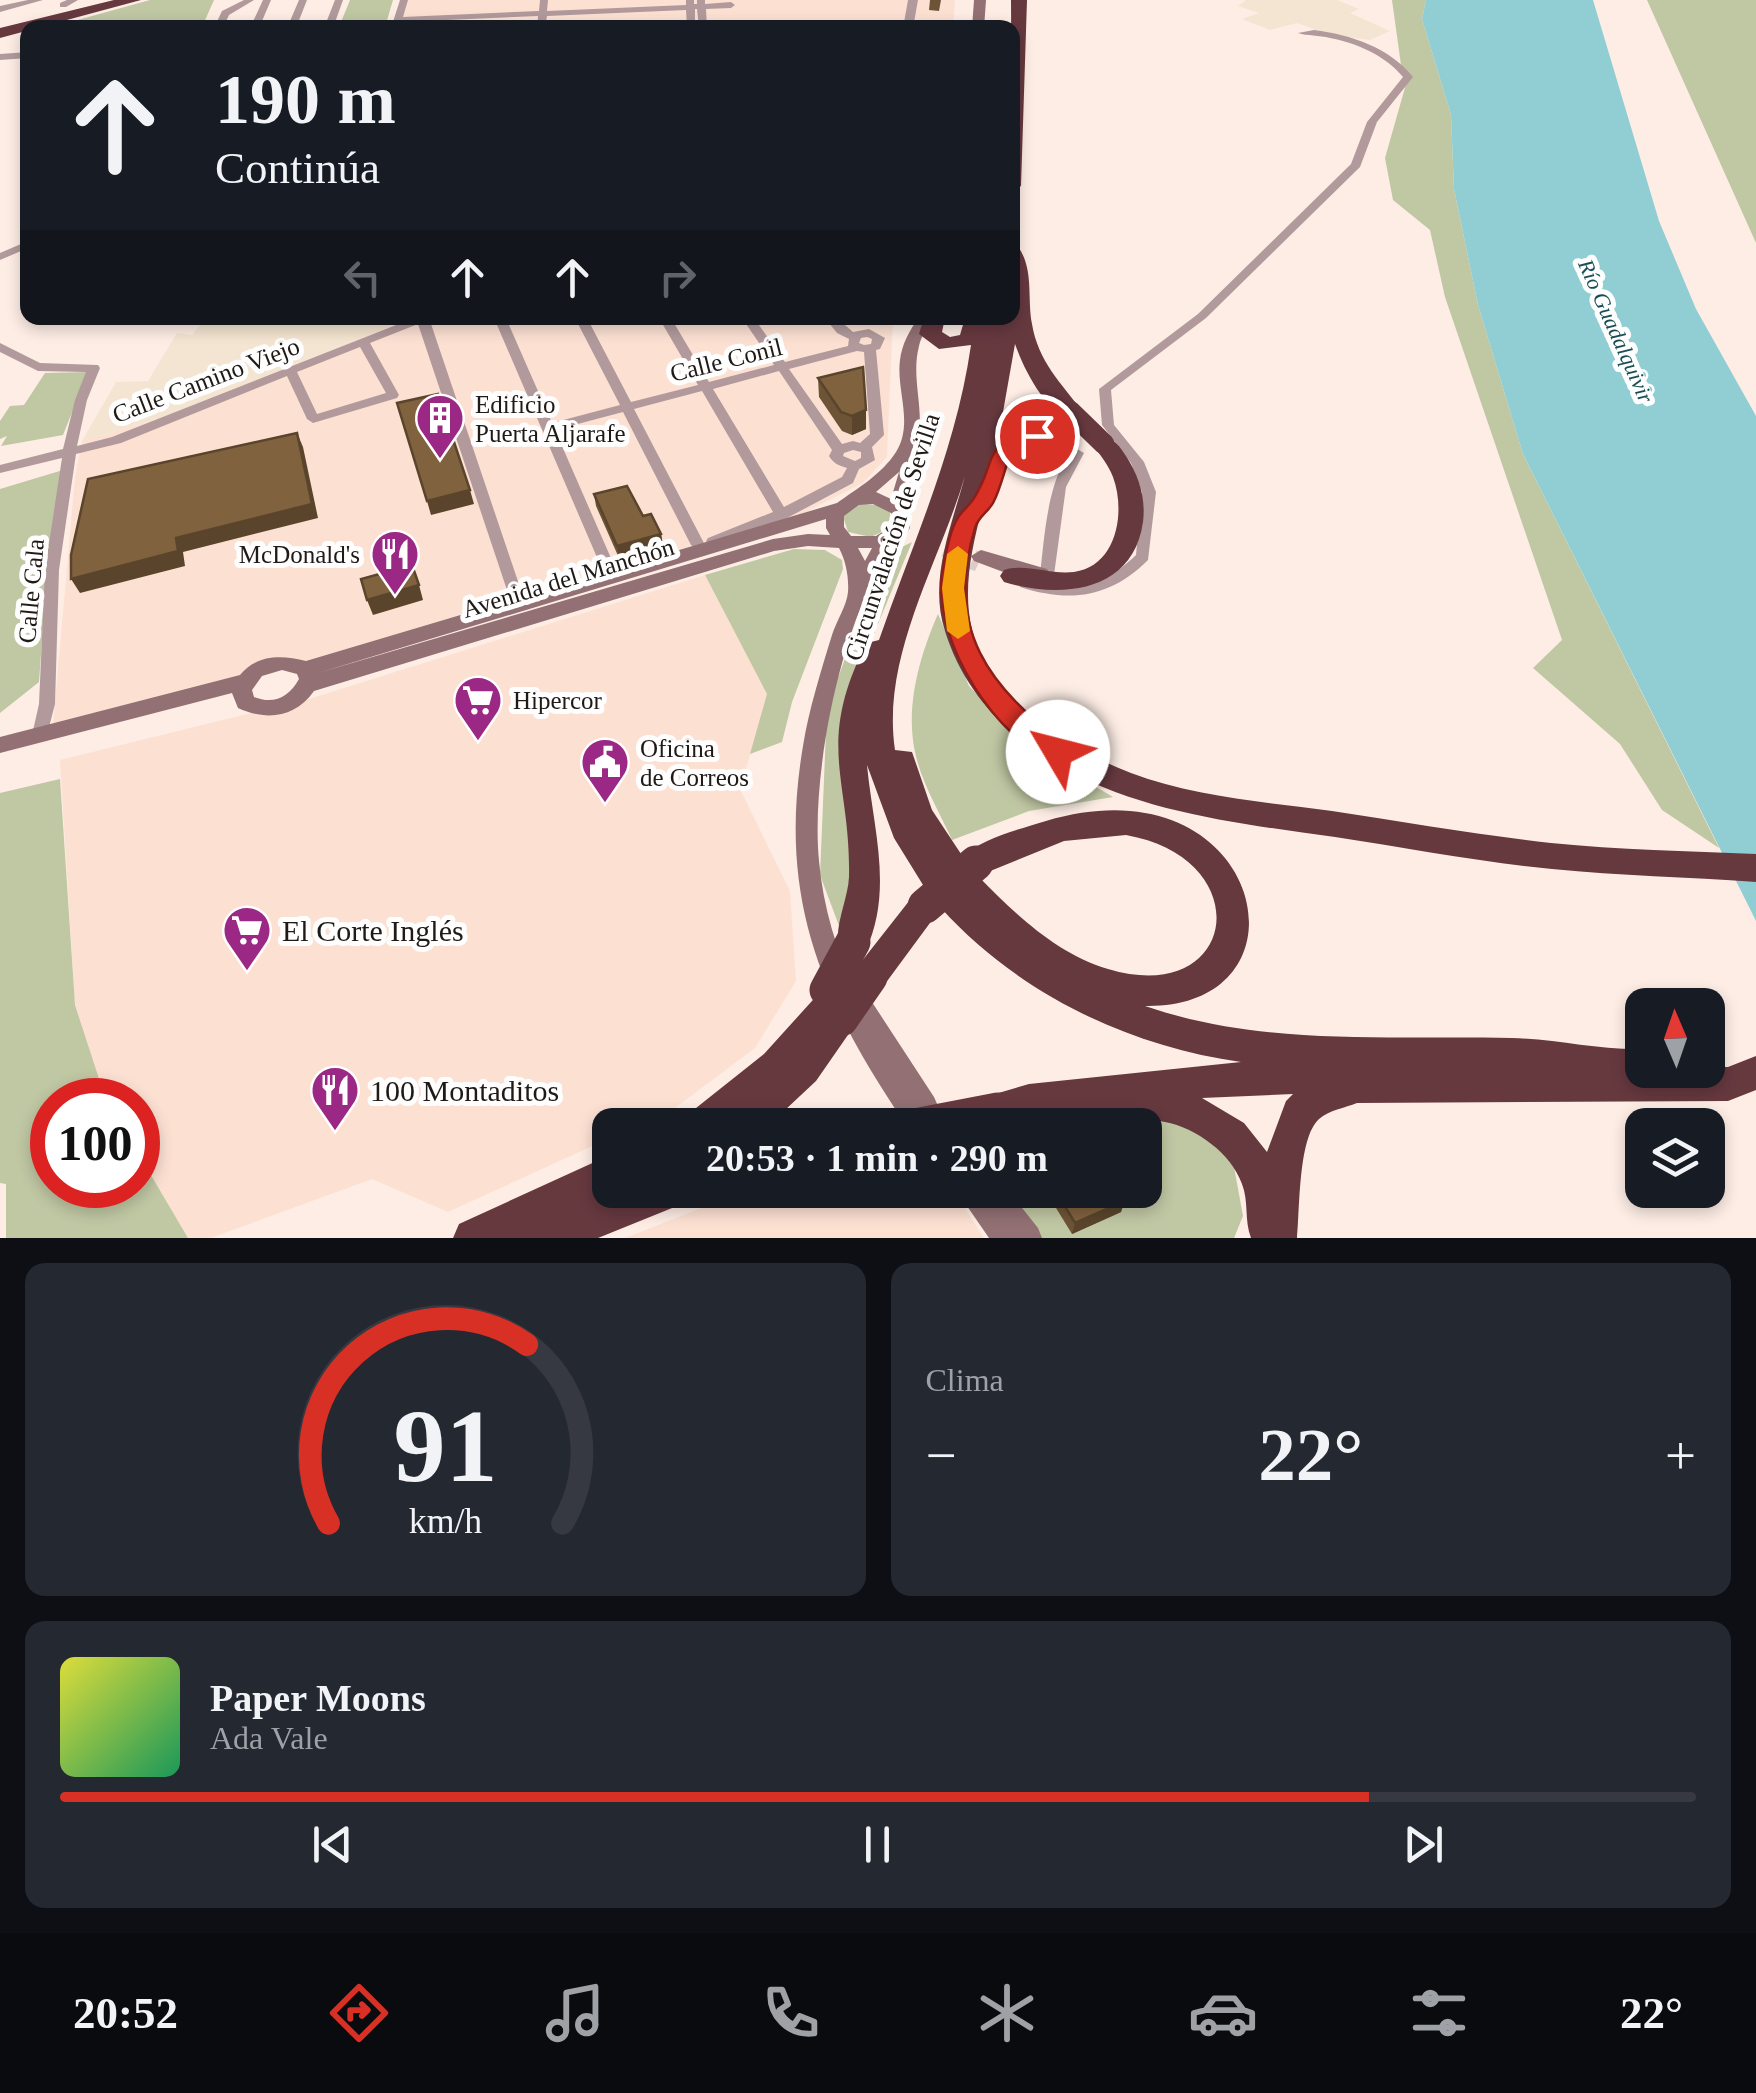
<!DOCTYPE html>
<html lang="es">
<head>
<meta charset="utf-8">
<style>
  body { margin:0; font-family:Georgia,serif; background:#242831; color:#f1f3f6; height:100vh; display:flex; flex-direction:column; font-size:38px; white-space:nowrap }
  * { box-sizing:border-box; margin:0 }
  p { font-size:32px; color:#9ea1a6 }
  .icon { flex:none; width:55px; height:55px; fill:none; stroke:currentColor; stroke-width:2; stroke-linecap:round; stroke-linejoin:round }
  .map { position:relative; height:1238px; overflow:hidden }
  .drawer { display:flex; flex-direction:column; gap:25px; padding:25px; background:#0d0f14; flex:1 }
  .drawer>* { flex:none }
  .banner { position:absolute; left:20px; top:20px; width:1000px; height:305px; border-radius:20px; box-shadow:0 5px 15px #0003; background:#171b24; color:#f1f3f6; overflow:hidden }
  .needle { width:65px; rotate:358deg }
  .tools { position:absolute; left:1625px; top:988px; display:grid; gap:20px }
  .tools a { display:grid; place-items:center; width:100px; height:100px; border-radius:20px; background:#171b24; box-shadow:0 5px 15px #0003; font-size:50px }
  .speed { position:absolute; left:30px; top:1078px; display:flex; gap:20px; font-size:50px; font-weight:700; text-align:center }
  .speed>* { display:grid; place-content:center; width:130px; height:130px; border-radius:50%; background:#171b24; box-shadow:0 5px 15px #0003; line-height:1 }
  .speed .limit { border:15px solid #d22; background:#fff; color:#111 }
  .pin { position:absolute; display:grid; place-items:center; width:85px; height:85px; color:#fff; margin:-42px; border:5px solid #fff; border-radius:50%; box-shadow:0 2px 10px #0007 }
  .me { position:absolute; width:110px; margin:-55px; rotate:307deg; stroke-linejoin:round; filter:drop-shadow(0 0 8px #0008) }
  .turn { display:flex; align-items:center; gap:35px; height:210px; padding:0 30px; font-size:45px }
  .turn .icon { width:130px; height:130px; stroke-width:2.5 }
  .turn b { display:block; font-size:70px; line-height:85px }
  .lanes { display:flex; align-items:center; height:95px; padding:0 30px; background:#0003; justify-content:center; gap:50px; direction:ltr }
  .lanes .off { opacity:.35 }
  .big { font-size:75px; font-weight:600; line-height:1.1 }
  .drawer .widget { flex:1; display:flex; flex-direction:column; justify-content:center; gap:15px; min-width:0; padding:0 35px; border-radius:20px; background:#242831 }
  .drawer .dial { align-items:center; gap:0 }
  .dial svg { height:260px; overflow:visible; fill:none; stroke:#363941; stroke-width:7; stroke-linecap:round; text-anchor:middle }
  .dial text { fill:#f1f3f6; stroke:none }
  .song { display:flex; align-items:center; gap:30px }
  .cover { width:120px; height:120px; border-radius:15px; background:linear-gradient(135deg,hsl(60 70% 55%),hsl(150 70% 35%)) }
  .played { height:10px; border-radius:5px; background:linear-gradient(90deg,#d93025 80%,#363941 80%) }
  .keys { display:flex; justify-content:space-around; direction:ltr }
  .heat { display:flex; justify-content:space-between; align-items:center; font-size:55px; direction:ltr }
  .drawer .tiles { flex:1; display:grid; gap:25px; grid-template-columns:1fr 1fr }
  .widget:last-child { grid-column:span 2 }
  .trip { position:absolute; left:592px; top:1108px; width:570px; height:100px; border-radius:20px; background:#171b24; box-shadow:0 5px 15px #0003; font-weight:600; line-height:100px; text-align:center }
  .tab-bar { display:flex; height:160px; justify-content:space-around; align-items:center; background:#090b0e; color:#9ea1a6 }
  .tab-bar .icon { width:70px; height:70px }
  .tab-bar .on { color:#d93025 }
  .tab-bar b { font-size:45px; color:#f1f3f6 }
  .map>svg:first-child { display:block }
  .built { fill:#fce1d3 }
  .industrial { fill:#f3e5d1 }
  .green { fill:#c0c7a3 }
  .water { fill:#90ced3 }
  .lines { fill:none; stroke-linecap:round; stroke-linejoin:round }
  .secondary-tunnel { stroke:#dccdc6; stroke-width:20; stroke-dasharray:20 10; stroke-linecap:butt }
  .minor { fill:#b29a9c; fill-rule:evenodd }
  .tertiary { fill:#b29a9c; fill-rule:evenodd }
  .secondary { fill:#927073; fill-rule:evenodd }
  .motorway { fill:#66393f; fill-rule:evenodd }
  .motorway-bridge-far1 { stroke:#66393f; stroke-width:21 }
  .motorway-bridge { stroke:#66393f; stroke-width:35 }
  .wall { fill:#6e5436 }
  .shaded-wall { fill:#5a452c }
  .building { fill:#80623f; stroke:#5a452c; stroke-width:2.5 }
  .route { fill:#d93025; stroke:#8d1f18; stroke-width:2.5 }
  .slow { fill:#f59e0b }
  .labels { text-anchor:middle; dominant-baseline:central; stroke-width:10; stroke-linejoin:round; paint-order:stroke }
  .far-water-label { font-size:22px; font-style:italic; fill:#194f54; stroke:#fefefe }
  .street-label { font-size:25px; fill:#201a16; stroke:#fefefe }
  .poi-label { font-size:25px; fill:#201a16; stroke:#fefefe; text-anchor:start }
  .near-poi-label { font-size:30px; fill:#201a16; stroke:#fefefe; text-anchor:start }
</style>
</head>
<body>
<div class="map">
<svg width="1756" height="1238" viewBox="0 0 1756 1238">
  <rect width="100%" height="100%" fill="#fdede5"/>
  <path class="built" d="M404 0H955L953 28H396Z
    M409 318H893L887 457 863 483 796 517 333 657 53 726 75 477 82 441 161 418Z
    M705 575 768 694 740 789 790 891 796 981 755 1048 671 1111 639 1125H610V1138L448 1212 372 1179 211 1238H188L138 1153V1100H106L75 1005 60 760 312 698Z
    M747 1190H953L984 1238H625Z"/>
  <path class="industrial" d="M1246 0H1337L1359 9 1350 13 1390 31 1370 40 1330 35 1297 23 1270 30 1242 19 1259 13 1238 6Z
    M206 318H409L164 417 82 441 116 382 148 381 177 333 192 335Z"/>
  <path class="green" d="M150 0H214L202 27H52Z
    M350 0H393L385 27H339Z
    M1392 0H1426L1422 19 1451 115 1454 189 1478 305 1523 454 1719 848 1662 810 1620 744 1533 668 1562 640 1445 297 1430 230 1393 200 1385 158 1408 77 1401 65Z
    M1647 0H1756V243Z
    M88 372 63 435 1 446 7 436 0 439V421L10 406 24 405 45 373Z
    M63 470 47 570 39 682 0 713V489Z
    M861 504 878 505 890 512V528L871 537 848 532 843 516Z
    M912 542 853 684 852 856 844 939 820 875 827 708 882 557Z
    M794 549 825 550 842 560 843 569 792 702 782 742 750 754 767 694 705 575Z
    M938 614 969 686 1026 746 1113 797 1029 811 952 840C940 813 921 782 915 752 905 706 920 655 938 614Z
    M60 779 75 1005 106 1100H52V1185H138V1153L188 1238H6V1184L0 1183V793Z
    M1185 1120 1232 1156 1243 1216 1234 1238H1040L1004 1190H1145V1125H1069Z"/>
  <path class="water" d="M1426 0H1593L1659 221 1696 309 1756 416V921L1523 454 1478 305 1454 189 1451 115 1422 19Z"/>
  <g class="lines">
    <path class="secondary-tunnel" d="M918 535 979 562"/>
    <path class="minor" d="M28 0H43L0 12V6Z
      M67 0H78L66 7H60V3Z
      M244 0H254L229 15 223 28H214L222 11Z
      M263 0H271L259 28H250Z
      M299 0H307L296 28H287Z
      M335 0H343L333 28H324Z
      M400 0H408L403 17 539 11 540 0H548L547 11 686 5V0H694V4H697V0H705V4L731 2 735 5 731 8 706 9 707 28H699L697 9H695V28H687L686 10 547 16 545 28H537L538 16 401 22 399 28H391Z
      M1314 30C1351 35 1389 47 1413 77L1377 122 1360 167 1206 318 1111 390 1114 425 1144 462 1156 492 1148 560C1110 598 1070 603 1020 587L1018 583 1025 578C1070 591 1101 589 1136 555L1142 492 1131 463 1102 425 1099 389 1198 314 1351 164 1367 122 1403 77C1386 56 1357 43 1330 38 1319 35 1307 36 1298 33Z
      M28 241V248L0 260V253Z
      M414 318H429L526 605 524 609 519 610 512 605 418 324 370 343 399 395 397 398 313 423 307 419 287 376 121 443 76 454 59 570 55 704 46 739H34L32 735 39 704 45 570 62 458 0 473V465L63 449 75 400 86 372 38 371 0 352V343L40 363 98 365 100 368 87 400 77 446 112 437ZM360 347 386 393 317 414 297 372Z
      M494 318H535L533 320 509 325 552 423 620 405 575 318H587L631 402 698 385 659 318H671L709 382 774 365 742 318H754L785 362 848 346 849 339 837 333 825 318H837L853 332 869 329 885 338 880 349 876 350 884 435 872 447 875 460 859 469 853 483 787 518 713 546 708 544 706 541 708 538 773 512 702 391 634 409 705 545 698 550 691 545 623 412 555 430 614 565 628 561 635 566 633 569 610 577 605 576ZM867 337 872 339 871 344 864 345 859 343 861 338ZM857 351 864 352 870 434 860 443 853 441 842 444 789 369ZM779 371 832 450 829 456C834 464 838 465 847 468L842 477 784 507 713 389ZM853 450 861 452V458L855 461 843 456 844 453Z
      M1077 449 1084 453 1066 487 1054 575 1047 580 1040 575C1044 542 1048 466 1077 449Z"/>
    <path class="tertiary" d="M908 0H918L913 28H903Z
      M28 52V58L0 60V54Z"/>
    <path class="secondary" d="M974 0H986L984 28H972Z
      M918 318H933C928 327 921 336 919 346 910 381 927 412 916 449L924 454 910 489V528C899 542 887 553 878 570 838 643 811 778 819 861 823 907 837 952 856 994L868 996 934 1097 938 1106 932 1116 936 1125H906C822 1001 777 899 803 746 809 709 821 671 832 635 836 622 847 605 848 592 849 578 846 561 839 548L808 546 774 551 314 691C295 718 266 721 238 708L232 693 0 753V737L240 675C257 654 282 655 306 661L837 503C858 488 882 474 896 452 914 423 896 391 900 360 902 344 909 332 918 318ZM899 472 891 499 876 492ZM873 504 891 513 892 526 876 536H851L844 527V516L859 505ZM826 519V528L830 535 808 534 773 539 318 673ZM858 548H872L865 561ZM282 670 297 674 299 679C289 697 274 705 254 697L252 690 262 676Z
      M981 550 1047 569 1050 574 1040 581 1014 576 974 561 971 556Z
      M956 1190H1008L1038 1228 1042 1238H989Z"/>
    <path class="motorway" d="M114 0H141L0 38V28Z
      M1011 0H1027L1021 186 1012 192Z
      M1012 246 1019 248C1034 271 1027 298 1032 324 1038 361 1061 383 1082 411L1070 418C1044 411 1023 367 1015 344L997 446C1015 432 1056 418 1074 437 1059 453 1031 438 1013 458 1006 466 1003 478 998 488L987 489C972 548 953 609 987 666 1017 718 1077 752 1131 773 1195 797 1265 802 1332 811 1405 822 1478 835 1551 843 1619 850 1688 851 1756 854V882C1688 877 1620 876 1552 869 1480 862 1407 848 1335 837 1243 824 1149 814 1066 770 1009 739 964 693 945 631 928 580 952 525 965 476 939 564 881 656 895 750L912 752 932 810 963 857C981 838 1021 829 1046 821 1264 756 1321 1009 1145 1006 1264 1047 1388 1035 1512 1038 1556 1039 1598 1050 1642 1049V1070H1708V1067H1728L1756 1056V1090L1728 1101 1357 1103C1345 1108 1329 1110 1319 1119 1298 1138 1300 1209 1297 1238H1251C1244 1220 1249 1202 1242 1184 1231 1153 1196 1128 1165 1122 1151 1119 1139 1120 1126 1114L1123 1108 991 1125 985 1123 979 1110 985 1097 1029 1084 1241 1062C1127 1046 1018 993 941 908L882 988 870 992 858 988 853 977 858 966 913 896 928 893 894 838 867 765C873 829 894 891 865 952L853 957 841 952C831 932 848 901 849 877 851 782 816 747 863 650L867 643 879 640C913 542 956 450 971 345L939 349 919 334 924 318H945L942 332 950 337 960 335 965 318H1012ZM1126 835C1260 859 1238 1008 1108 969 1057 954 1014 913 978 876L1064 841ZM1293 1094 1286 1101 1267 1152 1244 1123 1202 1098Z
      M1104 437C1115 439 1120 447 1126 456 1139 476 1146 498 1143 522 1133 593 1061 599 1004 582L1000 576 1004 570C1025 563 1050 575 1074 572 1117 566 1126 512 1113 477 1108 464 1100 455 1092 444Z
      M833 986 845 991 849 1006 859 1019 816 1081 769 1125H685L691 1112 764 1054 821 991Z
      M610 1155V1190H618L609 1195 620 1190H687L682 1204 598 1238H453L459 1224Z"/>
    <path class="motorway-bridge-far1" d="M1070 411 1104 444"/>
    <path class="motorway-bridge" d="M925 906 976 863
      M827 990 853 942
      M841 1019 870 977
      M920 1125 998 1110"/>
  </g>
  <path class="wall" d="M930 0H941L939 11 929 10Z
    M818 378 866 429 852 435 842 431 819 397Z
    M594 494 643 516 661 534 663 545 619 558 596 506Z
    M1045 1190H1120L1121 1212 1072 1234Z"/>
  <path class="shaded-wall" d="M866 410V429L852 435V416Z
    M297 433 303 447 318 518 183 552 185 566 80 593 71 579 176 538Z
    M470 490 474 504 431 515 427 501Z
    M661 534 663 545 619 558 617 546Z
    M419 585 423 600 373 615 367 600Z
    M1125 1201 1121 1212 1072 1234 1075 1223Z"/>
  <path class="building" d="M863 367 866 410 852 416 841 412 818 378Z
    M438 394 470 490 427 501 397 403Z
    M297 433 312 504 176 538 178 551 71 579V555L88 479Z
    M627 486 643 516 651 514 661 534 617 546 594 494Z
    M412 565 419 585 367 600 361 579Z
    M1090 1117 1093 1125H1064Z
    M1055 1190H1120L1125 1201 1075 1223Z"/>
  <path class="route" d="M1037 430 1047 436 1009 458C1004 472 1000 490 993 503 988 512 978 517 975 528 944 630 989 687 1067 746L1071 752 1067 759 1058 762C996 742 933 640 942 575 945 559 949 530 959 516 963 510 970 505 974 498 999 458 979 445 1037 430Z"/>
  <path class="slow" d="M958 546 968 554 964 588 970 631 958 639 947 631 942 588 947 554Z"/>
  <defs>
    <g id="building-pin" transform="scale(2.5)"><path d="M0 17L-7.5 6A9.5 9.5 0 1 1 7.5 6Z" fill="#9b2885" stroke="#fefefe"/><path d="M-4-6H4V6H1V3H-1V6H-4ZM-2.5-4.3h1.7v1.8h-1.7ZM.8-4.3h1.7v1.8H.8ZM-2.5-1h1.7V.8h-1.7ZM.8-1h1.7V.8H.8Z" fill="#fff"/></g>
    <g id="restaurant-pin" transform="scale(2.5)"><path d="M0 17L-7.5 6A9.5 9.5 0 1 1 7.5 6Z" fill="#9b2885" stroke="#fefefe"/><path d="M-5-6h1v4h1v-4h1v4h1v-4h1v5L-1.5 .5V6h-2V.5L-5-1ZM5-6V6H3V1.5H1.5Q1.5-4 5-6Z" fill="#fff"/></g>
    <g id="supermarket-pin" transform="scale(2.5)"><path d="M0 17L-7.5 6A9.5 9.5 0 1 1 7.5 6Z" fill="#9b2885" stroke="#fefefe"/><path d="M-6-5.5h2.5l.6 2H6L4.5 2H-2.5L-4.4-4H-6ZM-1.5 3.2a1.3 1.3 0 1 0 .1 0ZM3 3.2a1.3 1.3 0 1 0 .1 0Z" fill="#fff"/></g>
    <g id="civic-pin" transform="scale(2.5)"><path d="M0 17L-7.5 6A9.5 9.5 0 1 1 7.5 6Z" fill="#9b2885" stroke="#fefefe"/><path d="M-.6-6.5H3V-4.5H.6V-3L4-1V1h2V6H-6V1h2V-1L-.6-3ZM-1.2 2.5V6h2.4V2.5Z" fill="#fff"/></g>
  </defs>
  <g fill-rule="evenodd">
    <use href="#building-pin" x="440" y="418"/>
    <use href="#restaurant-pin" x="395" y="554"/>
    <use href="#supermarket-pin" x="478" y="700"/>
    <use href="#civic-pin" x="605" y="762"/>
    <use href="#supermarket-pin" x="247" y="930"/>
    <use href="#restaurant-pin" x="335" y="1090"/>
  </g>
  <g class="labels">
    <g class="far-water-label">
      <text transform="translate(1616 331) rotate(66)">Río Guadalquivir</text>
    </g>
    <g class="street-label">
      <text transform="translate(726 360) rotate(-14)">Calle Conil</text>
      <text transform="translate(206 380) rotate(-21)">Calle Camino Viejo</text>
      <text transform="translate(892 537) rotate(-72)">Circunvalación de Sevilla</text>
      <text transform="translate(568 578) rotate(-17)">Avenida del Manchón</text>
      <text transform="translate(31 591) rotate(-85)">Calle Cala</text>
    </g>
    <g class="poi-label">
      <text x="475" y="404">Edificio<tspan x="475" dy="29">Puerta Aljarafe</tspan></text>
      <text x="360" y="554" text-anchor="end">McDonald's</text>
      <text x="513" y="700">Hipercor</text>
      <text x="640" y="748">Oficina<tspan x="640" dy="29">de Correos</tspan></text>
    </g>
    <g class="near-poi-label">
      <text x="282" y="930">El Corte Inglés</text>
      <text x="370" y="1090">100 Montaditos</text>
    </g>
  </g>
</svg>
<div class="tools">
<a><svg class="needle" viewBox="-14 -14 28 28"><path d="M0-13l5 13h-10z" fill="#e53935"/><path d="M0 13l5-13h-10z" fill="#9ea1a6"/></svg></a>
<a><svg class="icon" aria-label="layers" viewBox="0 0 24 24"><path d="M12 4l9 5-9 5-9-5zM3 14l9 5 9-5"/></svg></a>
</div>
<div class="speed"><div class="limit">100</div></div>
<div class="pin" style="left:1037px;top:436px;background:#d93025"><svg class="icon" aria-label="arrive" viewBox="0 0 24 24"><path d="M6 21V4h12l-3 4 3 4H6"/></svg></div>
<svg class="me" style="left:1058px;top:752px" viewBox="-20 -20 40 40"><circle r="19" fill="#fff"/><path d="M0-13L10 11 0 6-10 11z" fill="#d93025"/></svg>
<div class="trip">20:53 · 1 min · 290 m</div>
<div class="banner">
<div class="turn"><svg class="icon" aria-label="ahead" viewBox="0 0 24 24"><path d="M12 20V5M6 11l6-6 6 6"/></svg><div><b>190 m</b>Continúa</div></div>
<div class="lanes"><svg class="icon off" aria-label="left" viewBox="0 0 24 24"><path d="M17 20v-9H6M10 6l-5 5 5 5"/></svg><svg class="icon" aria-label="ahead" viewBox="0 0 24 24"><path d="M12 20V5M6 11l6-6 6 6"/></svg><svg class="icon" aria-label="ahead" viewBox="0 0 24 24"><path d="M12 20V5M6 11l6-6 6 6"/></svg><svg class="icon off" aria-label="right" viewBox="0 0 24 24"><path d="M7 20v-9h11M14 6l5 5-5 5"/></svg></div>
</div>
</div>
<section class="drawer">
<div class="tiles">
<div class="widget dial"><svg viewBox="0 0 100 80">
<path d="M14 69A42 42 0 1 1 86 69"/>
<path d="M14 69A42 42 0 0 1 75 14" stroke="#d93025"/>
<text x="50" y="56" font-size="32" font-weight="700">91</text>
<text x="50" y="72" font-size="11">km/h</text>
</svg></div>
<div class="widget"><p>Clima</p>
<div class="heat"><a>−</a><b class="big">22°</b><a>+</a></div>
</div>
<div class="widget">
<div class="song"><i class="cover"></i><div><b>Paper Moons</b><p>Ada Vale</p></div></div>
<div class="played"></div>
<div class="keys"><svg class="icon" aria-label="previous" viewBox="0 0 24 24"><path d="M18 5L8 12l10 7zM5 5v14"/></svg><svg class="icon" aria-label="pause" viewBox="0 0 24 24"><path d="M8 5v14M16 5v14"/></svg><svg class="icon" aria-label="next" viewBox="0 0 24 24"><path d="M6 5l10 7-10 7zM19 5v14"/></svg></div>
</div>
</div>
</section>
<nav class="tab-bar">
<b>20:52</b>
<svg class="icon on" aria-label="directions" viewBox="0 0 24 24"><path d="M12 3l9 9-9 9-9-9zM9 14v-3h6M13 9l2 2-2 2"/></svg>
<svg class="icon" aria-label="music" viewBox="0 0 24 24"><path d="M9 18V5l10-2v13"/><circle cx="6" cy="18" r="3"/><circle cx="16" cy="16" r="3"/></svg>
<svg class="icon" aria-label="phone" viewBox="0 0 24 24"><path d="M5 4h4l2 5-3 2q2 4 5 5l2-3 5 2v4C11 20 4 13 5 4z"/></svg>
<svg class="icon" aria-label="climate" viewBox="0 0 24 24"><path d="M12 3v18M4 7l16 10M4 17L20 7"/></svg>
<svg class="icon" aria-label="car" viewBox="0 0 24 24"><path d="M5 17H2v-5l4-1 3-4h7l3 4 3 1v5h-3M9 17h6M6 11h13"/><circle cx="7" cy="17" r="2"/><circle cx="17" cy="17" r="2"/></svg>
<svg class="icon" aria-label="filters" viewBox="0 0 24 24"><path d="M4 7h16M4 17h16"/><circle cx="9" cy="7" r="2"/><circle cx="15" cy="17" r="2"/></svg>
<b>22°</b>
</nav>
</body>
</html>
